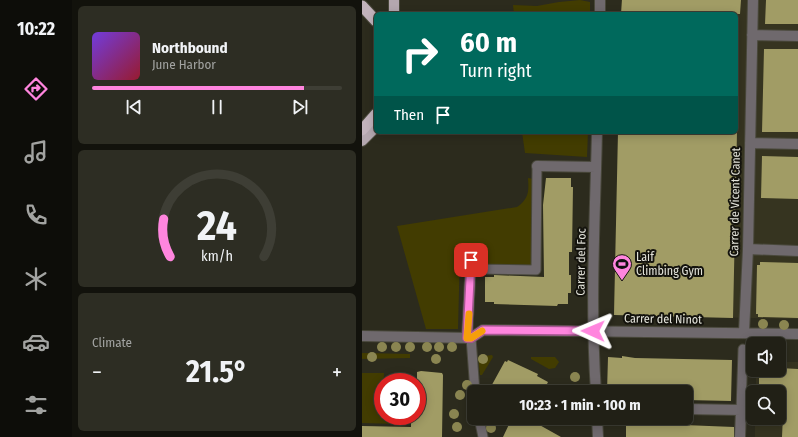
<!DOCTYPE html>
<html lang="en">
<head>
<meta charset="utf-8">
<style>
  body { margin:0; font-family:"Fira Sans Condensed",sans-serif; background:#2d2d23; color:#f1f3f6; height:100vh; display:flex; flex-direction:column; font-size:15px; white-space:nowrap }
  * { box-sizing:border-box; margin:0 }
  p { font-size:13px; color:#a2a3a1 }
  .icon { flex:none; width:22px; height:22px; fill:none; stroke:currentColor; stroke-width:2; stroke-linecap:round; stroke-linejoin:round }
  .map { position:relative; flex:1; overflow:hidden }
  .details { display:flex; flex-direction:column; gap:6px; padding:6px; background:#12120c; width:290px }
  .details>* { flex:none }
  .top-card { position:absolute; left:12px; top:12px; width:364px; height:122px; border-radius:6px; box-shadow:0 2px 10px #0003,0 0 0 1px #3e3e35; background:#00695c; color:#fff; overflow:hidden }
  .controls { position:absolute; left:384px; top:337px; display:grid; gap:8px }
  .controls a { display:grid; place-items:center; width:40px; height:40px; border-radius:6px; background:#212016; box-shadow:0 2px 10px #0003,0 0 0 1px #3e3e35; font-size:20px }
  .speed { position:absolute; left:12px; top:373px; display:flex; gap:8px; font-size:20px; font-weight:700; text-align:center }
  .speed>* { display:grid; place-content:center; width:52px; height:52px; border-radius:50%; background:#212016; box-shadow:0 2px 10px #0003,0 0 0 1px #3e3e35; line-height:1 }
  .speed .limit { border:6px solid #d22; background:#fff; color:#111 }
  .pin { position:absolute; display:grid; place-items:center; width:34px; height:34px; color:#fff; margin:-17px; border-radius:8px; box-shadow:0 2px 6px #0006 }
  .me { position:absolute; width:44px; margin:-22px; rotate:271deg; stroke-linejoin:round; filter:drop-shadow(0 0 3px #0008) }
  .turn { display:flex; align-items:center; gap:14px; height:84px; padding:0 20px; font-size:18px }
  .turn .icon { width:52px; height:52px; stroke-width:2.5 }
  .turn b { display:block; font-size:28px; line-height:34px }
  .then { display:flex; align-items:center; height:38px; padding:0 20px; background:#0003; gap:8px; font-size:15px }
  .big { font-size:30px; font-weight:700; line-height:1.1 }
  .details .card { flex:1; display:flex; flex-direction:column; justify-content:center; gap:6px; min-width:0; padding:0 14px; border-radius:6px; background:#2d2d23 }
  .details .dial { align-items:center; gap:0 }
  .dial svg { height:104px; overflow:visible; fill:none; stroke:#3e3e35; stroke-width:7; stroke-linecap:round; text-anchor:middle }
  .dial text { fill:#f1f3f6; stroke:none }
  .song { display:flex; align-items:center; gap:12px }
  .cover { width:48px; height:48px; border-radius:6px; background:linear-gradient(135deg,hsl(260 70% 55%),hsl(350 70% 35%)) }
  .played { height:4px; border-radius:2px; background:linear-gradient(90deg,#ff85de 85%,#3e3e35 85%) }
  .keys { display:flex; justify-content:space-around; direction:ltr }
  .heat { display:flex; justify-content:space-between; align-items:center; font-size:22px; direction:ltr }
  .trip { position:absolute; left:105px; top:385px; width:226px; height:40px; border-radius:6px; background:#212016; box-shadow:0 2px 10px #0003,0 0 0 1px #3e3e35; font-weight:700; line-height:40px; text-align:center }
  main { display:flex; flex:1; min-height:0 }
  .dock { display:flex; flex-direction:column; width:72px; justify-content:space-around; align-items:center; background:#0d0d09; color:#a2a3a1 }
  .dock .icon { width:28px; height:28px }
  .dock .active { color:#ff85de }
  .dock b { font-size:18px; color:#f1f3f6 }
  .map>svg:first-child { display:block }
  .built { fill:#363420 }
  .green { fill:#423c01 }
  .building { fill:#a19c65 }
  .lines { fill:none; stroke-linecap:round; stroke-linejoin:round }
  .pedestrian-casing { stroke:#49483b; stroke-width:11 }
  .minor-casing { stroke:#49483b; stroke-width:12 }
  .primary-casing { stroke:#49483b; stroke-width:12 }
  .trunk-casing { stroke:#49483b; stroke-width:13 }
  .pedestrian { stroke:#6f696d; stroke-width:9 }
  .minor { stroke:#6f696d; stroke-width:10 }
  .primary { stroke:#b4a7af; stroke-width:10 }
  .trunk { stroke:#c2b3bc; stroke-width:11 }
  .tree { fill:#8a8551 }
  .route-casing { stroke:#a65690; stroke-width:10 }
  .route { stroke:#ff85de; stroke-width:7 }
  .slow { stroke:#f59e0b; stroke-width:7 }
  .labels { text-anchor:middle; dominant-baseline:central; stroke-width:4; stroke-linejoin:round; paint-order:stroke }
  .street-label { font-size:12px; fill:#e3e3da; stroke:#14130d }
  .poi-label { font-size:12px; fill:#e3e3da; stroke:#14130d; text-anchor:start }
</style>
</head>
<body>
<main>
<nav class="dock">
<b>10:22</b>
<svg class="icon active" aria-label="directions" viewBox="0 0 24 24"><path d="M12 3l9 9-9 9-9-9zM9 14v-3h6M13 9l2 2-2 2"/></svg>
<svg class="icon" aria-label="music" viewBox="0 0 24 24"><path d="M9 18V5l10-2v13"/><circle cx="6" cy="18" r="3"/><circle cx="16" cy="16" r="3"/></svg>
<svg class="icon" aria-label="phone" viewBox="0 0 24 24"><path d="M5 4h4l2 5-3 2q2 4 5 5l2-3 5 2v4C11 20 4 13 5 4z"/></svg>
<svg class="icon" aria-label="climate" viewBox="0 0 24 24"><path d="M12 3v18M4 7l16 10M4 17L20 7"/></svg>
<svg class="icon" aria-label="car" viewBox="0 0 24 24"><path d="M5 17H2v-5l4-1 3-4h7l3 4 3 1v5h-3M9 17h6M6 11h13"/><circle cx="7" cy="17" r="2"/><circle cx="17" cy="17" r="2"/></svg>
<svg class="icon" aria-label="filters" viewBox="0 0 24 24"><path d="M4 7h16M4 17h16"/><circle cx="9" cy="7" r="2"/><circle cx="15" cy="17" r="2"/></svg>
</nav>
<section class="details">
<div class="card">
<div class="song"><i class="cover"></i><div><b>Northbound</b><p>June Harbor</p></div></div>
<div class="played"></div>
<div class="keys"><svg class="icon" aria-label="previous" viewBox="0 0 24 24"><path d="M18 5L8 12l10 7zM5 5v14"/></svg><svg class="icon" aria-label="pause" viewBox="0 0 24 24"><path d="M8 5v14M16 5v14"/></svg><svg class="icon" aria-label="next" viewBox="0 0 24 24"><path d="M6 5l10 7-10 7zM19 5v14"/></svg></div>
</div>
<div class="card dial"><svg viewBox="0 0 100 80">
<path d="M14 69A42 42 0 1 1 86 69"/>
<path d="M14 69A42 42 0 0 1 9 40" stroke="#ff85de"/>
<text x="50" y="56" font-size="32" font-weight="700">24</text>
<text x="50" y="72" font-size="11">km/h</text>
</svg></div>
<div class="card"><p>Climate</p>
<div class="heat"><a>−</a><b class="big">21.5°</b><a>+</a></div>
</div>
</section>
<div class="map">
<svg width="436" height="437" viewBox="0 0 436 437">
  <rect width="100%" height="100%" fill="#2c2b1d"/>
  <path class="built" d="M259 0H436V319L252 315 256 132H374V14H259Z
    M417 362H436V437H393V418H417V392H394V370H417Z"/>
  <path class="green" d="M218 0 228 2V14H152L151 5 175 6 197 2Z
    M160 132H226L225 157 163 153Z
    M166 178 172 179 169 265 124 264 125 253 98 252 96 329H64L35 226 155 207C167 199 167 191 166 178Z
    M0 353 48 354V358L0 359Z
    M130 355 131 357 120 375H118L116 357Z
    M169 357H193L197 362 193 368 187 369 169 359Z
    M0 373H22L21 416H37V424L0 423Z"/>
  <path class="building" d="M260 0H379L378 14H259Z
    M404 0H436V24H403Z
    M402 49H436V132H400Z
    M256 132H375L371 318 252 315Z
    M400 156 436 157V199L399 198Z
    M184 178H209V187H211L210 252H207V275H209V293H206V304H196L195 306 132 304V302H123V277H132V275L182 277 181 205Z
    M398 262 436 263V318L396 317V314H394L395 265H398Z
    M260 356 273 358 370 360 369 401 324 400V392H245L246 357 260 358Z
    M146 360 176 374 175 376 186 382 185 384 201 392H126L143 361 145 362Z
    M417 368 436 369V437H420L422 392H397V370H417Z
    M59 371 80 373 81 375 80 437H0V426L49 427V416H55V372Z
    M150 418H165L199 437H141Z
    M272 423 372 427V437H264V424L272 425Z"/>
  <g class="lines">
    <g class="pedestrian-casing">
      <path id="pedestrian" d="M109 269 174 270 175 166
        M109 338 113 392
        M379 410 381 349
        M117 418 121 437"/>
    </g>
    <g class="minor-casing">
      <path id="minor" d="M238 14V0
        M390 35 436 36
        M388 143 436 144
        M175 166 234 167
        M386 249 436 251
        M382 332 386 249 391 0
        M0 336 109 338 121 330 436 334
        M105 338 109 260
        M234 392C228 306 233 218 235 132
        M324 409 379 410 378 437
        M235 418 236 437"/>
    </g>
    <g class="primary-casing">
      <path id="primary" d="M32 14V0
        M0 141 14 127"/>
    </g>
    <g class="trunk-casing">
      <path id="trunk" d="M0 6 14 21
        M0 130 14 114"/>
    </g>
    <use href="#pedestrian" class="pedestrian"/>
    <use href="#minor" class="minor"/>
    <use href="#primary" class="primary"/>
    <use href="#trunk" class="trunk"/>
  </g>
  <g class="tree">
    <circle cx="401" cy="324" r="5"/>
    <circle cx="422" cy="325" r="5"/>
    <circle cx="20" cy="347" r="5"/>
    <circle cx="34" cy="347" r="5"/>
    <circle cx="48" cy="347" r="5"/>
    <circle cx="65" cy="347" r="5"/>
    <circle cx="77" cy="347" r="5"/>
    <circle cx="90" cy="347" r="5"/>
    <circle cx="10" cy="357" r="5"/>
    <circle cx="74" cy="359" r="5"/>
    <circle cx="121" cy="359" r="5"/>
    <circle cx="213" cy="377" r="5"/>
    <circle cx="105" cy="385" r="5"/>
    <circle cx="98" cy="395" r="5"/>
    <circle cx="92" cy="414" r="5"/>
    <circle cx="95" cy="427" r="5"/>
    <circle cx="129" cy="428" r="5"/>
  </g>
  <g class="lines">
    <g class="route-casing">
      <path id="route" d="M109 260 105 338H109L121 330 231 331"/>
    </g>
    <use href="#route" class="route"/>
    <path class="slow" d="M107 314 105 338H109L120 331"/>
  </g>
  <defs>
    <g id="stadium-pin" transform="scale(1)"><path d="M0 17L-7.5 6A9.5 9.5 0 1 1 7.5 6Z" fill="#ff85de" stroke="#14130d"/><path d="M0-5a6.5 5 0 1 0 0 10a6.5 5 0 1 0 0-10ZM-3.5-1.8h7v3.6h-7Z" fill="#111"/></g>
  </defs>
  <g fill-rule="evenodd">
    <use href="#stadium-pin" x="260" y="264"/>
  </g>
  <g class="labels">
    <g class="street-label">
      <text transform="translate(373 202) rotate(-89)">Carrer de Vicent Canet</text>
      <text transform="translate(219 262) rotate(-89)">Carrer del Foc</text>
      <text transform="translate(301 319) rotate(1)">Carrer del Ninot</text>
    </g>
    <g class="poi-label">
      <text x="274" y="257">Laif<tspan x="274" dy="14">Climbing Gym</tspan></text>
    </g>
  </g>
</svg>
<div class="controls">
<a><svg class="icon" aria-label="sound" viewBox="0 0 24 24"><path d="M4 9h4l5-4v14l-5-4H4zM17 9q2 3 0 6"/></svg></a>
<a><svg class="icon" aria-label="search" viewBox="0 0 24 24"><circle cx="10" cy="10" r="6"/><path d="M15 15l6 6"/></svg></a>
</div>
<div class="speed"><div class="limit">30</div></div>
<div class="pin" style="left:109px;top:260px;background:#d93025"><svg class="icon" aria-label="arrive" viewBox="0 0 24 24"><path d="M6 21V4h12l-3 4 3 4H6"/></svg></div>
<svg class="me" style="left:231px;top:331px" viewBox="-20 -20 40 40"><path d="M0-17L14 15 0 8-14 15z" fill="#ff85de" stroke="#fff" stroke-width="4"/></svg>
<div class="trip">10:23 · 1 min · 100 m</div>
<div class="top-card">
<div class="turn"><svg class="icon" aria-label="right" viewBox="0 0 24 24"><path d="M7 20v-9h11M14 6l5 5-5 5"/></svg><div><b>60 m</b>Turn right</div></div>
<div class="then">Then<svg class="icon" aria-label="arrive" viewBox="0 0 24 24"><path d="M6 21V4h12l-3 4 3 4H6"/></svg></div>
</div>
</div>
</main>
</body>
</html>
